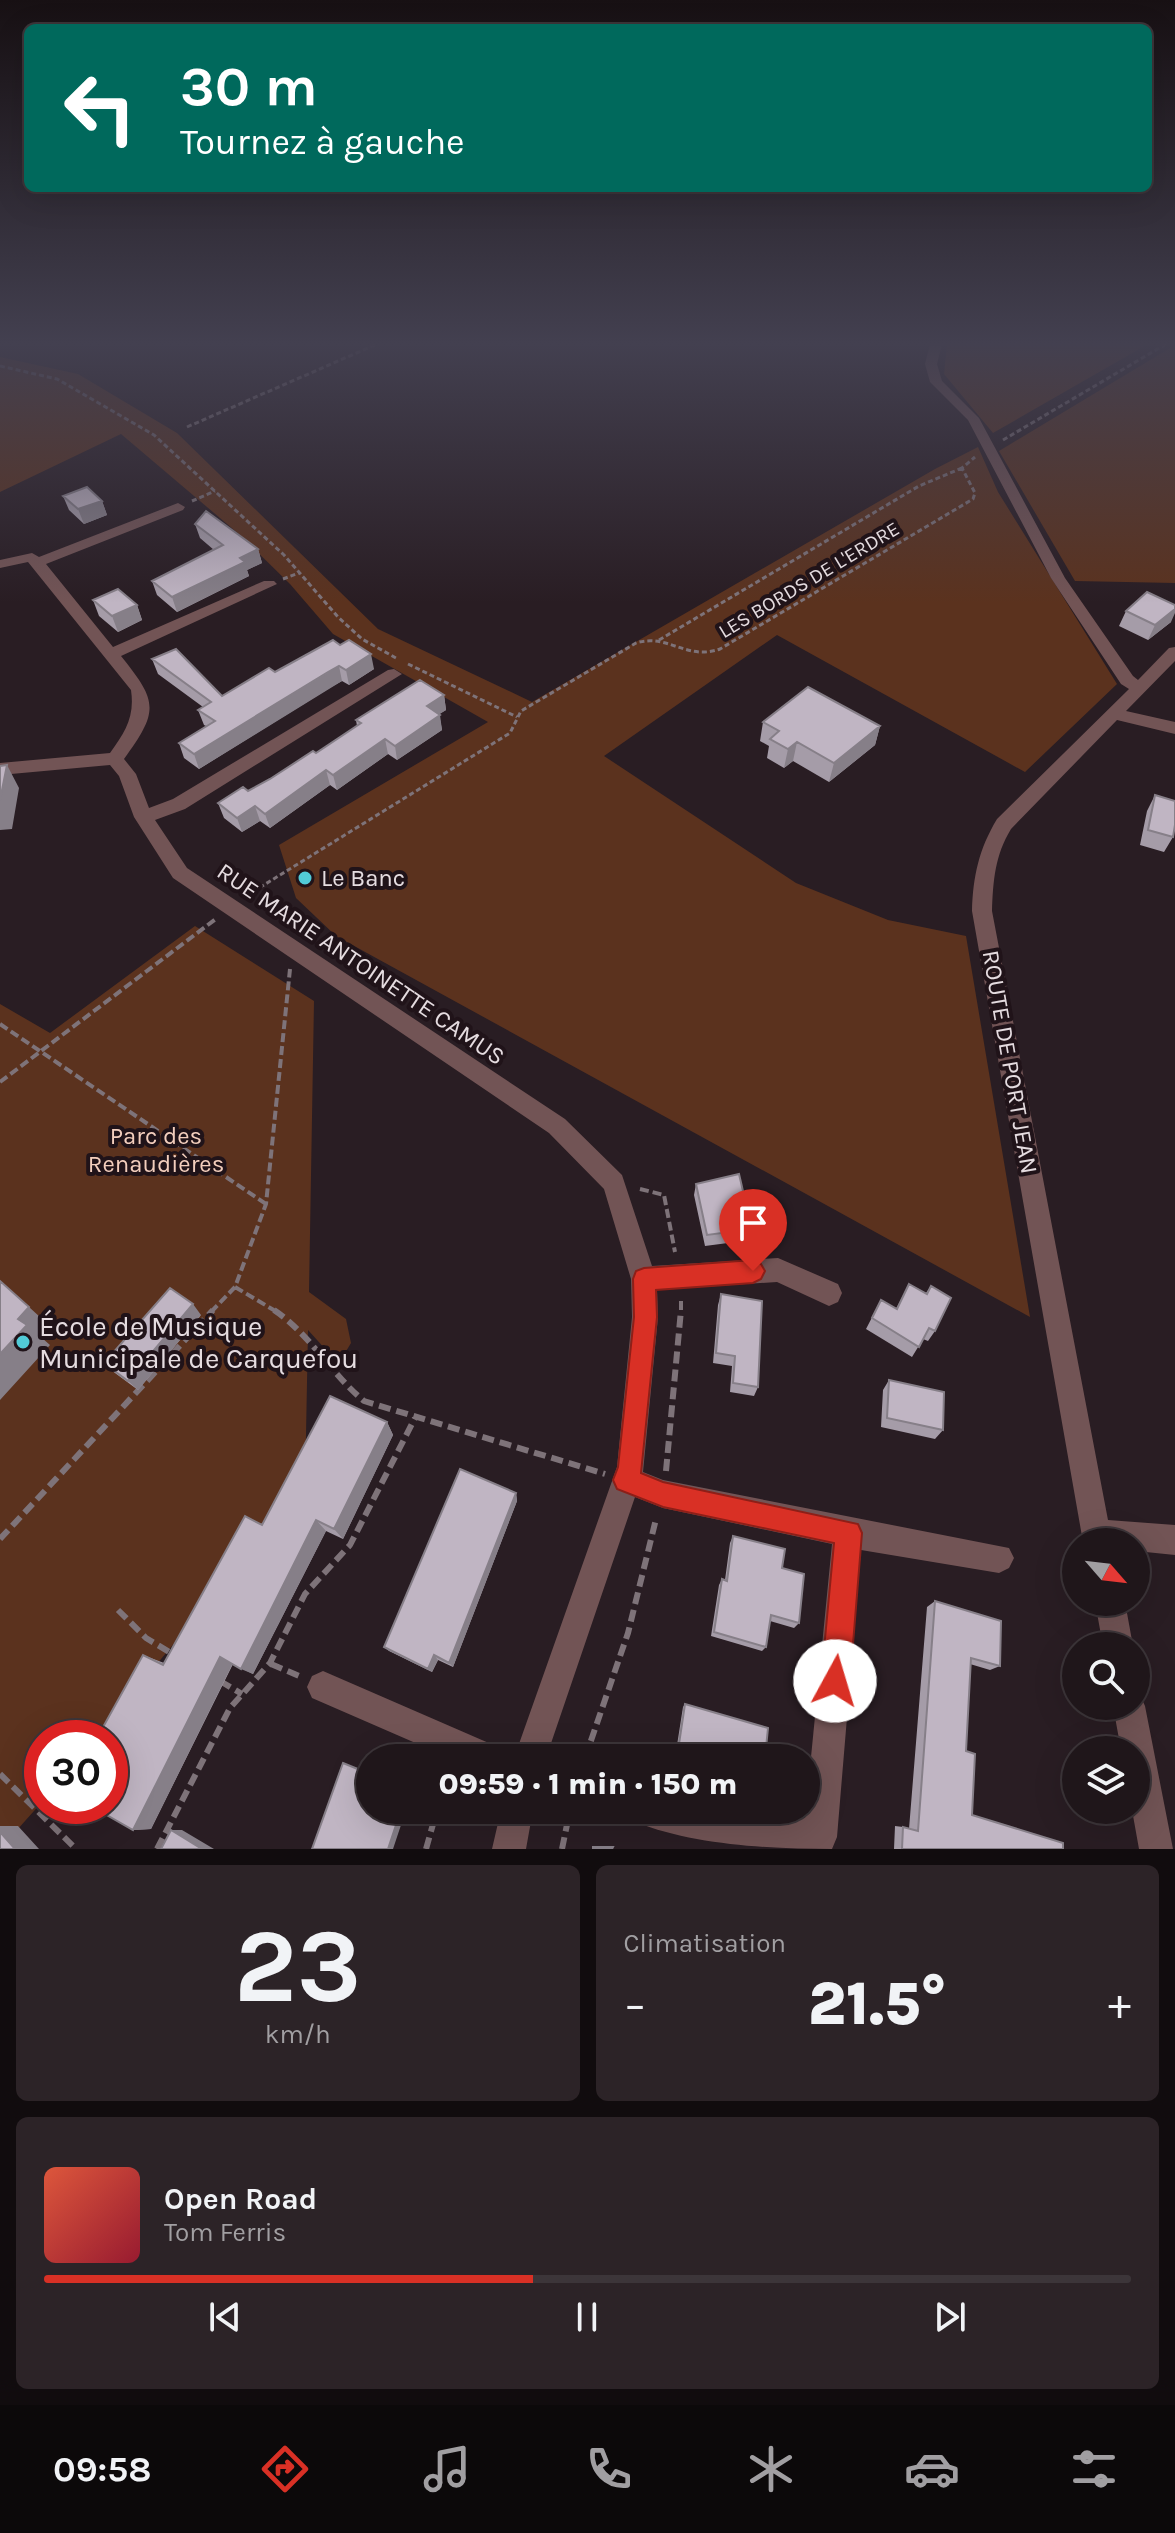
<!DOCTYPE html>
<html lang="fr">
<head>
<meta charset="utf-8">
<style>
  body { margin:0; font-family:Karla,sans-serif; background:#2c2327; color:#f1f3f6; height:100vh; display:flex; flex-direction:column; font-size:30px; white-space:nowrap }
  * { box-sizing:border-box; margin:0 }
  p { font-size:26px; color:#a19fa2 }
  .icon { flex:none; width:44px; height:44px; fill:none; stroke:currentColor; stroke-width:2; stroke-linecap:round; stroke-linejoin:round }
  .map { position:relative; height:1849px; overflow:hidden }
  .drawer { display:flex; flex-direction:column; gap:16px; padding:16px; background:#110c0e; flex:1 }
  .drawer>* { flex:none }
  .banner { position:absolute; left:24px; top:24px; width:1128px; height:168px; border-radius:12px; box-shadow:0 8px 32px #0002,0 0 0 2px #3c3539; background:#00695c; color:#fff; overflow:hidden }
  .needle { width:52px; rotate:118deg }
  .fabs { position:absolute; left:1062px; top:1528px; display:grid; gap:16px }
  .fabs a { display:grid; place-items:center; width:88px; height:88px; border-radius:50%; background:#1f161a; box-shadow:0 8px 32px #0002,0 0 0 2px #3c3539; font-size:40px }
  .speed { position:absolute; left:24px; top:1720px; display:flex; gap:16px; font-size:40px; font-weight:700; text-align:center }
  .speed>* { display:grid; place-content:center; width:104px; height:104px; border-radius:50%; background:#1f161a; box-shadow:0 8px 32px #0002,0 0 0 2px #3c3539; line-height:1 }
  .speed .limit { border:12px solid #d22; background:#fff; color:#111 }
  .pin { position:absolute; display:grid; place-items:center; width:68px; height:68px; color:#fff; margin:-82px -34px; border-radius:50% 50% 50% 0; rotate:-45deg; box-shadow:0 0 8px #0007 }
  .pin .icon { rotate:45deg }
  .me { position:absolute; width:88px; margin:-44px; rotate:6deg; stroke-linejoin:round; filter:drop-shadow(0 0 6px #0008) }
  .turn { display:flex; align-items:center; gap:28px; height:168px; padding:0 24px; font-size:36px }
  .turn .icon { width:104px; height:104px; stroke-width:2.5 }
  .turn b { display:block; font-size:56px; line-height:68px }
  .big { font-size:60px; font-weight:800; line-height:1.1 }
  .drawer .widget { flex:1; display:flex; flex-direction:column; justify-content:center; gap:12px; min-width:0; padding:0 28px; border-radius:12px; background:#2c2327 }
  .drawer .dial { align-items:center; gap:0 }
  .dial b { font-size:104px; line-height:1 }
  .song { display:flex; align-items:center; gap:24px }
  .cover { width:96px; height:96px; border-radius:12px; background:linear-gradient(135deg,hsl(10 70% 55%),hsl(350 70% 35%)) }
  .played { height:8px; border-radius:4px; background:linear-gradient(90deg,#d93025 45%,#3c3539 45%) }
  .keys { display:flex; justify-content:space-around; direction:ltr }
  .heat { display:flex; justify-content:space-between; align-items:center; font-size:44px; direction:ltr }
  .drawer .tiles { flex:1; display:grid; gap:16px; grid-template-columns:1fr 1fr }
  .widget:last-child { grid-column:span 2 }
  .trip { position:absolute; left:356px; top:1744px; width:464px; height:80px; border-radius:40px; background:#1f161a; box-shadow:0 8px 32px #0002,0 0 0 2px #3c3539; font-weight:800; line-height:80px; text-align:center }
  .tab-bar { display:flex; height:128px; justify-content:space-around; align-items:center; background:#0c090a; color:#a19fa2 }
  .tab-bar .icon { width:56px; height:56px }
  .tab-bar .selected { color:#d93025 }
  .tab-bar b { font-size:36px; color:#f1f3f6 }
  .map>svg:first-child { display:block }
  .green { fill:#5b321e }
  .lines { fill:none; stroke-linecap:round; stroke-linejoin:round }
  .path-far2 { stroke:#7e7379; stroke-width:3; stroke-dasharray:5 3; stroke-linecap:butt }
  .path-far1 { stroke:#7e7379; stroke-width:4; stroke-dasharray:9 4; stroke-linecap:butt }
  .path { stroke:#7e7379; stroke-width:6; stroke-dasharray:12 6; stroke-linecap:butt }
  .minor { fill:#725455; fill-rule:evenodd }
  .wall { fill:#a59ca8 }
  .shaded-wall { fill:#867f88 }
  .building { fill:#c0b5c3; stroke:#867f88; stroke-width:2 }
  .route { fill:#d93025; stroke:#8d1f18; stroke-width:2 }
  .poi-dot { fill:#52cbd7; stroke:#201319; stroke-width:3 }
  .labels { text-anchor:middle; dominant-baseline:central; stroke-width:8; stroke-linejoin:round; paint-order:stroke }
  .far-street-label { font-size:20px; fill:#e5dce0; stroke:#201319 }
  .poi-label { font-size:24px; fill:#e5dce0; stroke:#201319; text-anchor:start }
  .street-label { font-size:24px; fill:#e5dce0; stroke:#201319 }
  .park-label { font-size:24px; fill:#f3cebd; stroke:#201319 }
  .near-poi-label { font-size:28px; fill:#e5dce0; stroke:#201319; text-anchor:start }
</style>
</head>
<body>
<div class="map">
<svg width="1175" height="1849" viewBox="0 0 1175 1849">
  <rect width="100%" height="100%" fill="#291d23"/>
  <path class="green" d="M947 344H1148L993 433 944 374Z
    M1175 345V583L1075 581 999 451Z
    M0 357 78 374 177 433 378 629 532 702 935 469 978 447 998 492 1117 684 1025 772 777 635 604 756 796 883 888 920 966 936 1030 1317 336 936 296 898 279 845 488 722 333 634 290 584 240 535 121 434 0 492Z
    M195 926 314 1001 309 1292 346 1319 351 1343 342 1358 327 1351 308 1330 305 1487 95 1738H42V1802L0 1849V1004L50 1033Z"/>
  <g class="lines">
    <path class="path-far2" d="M0 366 57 379 154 435 284 555 338 617 362 639 396 658
      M187 427 377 344
      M1003 440 1166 344
      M192 501 215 491
      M283 579 299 573
      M659 640 919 486 962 468
      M408 664 517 717
      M246 896 510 733 521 711 636 643C668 633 686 661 720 649L973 499 975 493 962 468 975 457"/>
    <path class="path-far1" d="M0 1024 266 1204
      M0 1082 217 918
      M640 1189 664 1195 675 1252
      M235 1287 277 1312
      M681 1301V1312
      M211 1312 235 1287 266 1204 290 969"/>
    <path class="path" d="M274 1310C310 1334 331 1374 364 1401L605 1474
      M666 1471 681 1310
      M0 1539 213 1310
      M118 1610 146 1638 171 1653
      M271 1664 299 1676
      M220 1681 242 1694
      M585 1758 628 1633 656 1519
      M0 1774 76 1849
      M157 1849 230 1708 270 1663 305 1594 350 1545 415 1418
      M426 1849 437 1810
      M562 1849 570 1810"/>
    <path class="minor" d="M930 344H942L937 364 942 381 979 418 1065 578 1133 676 1138 680 1169 648 1175 647V661L1126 711 1175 722V734L1117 720 1011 829C995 855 993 881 992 911L1108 1520 1175 1525V1555L1136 1551V1542H1083L972 911C973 876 979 849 997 819L1129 689 1121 684 1051 578 968 420 930 382 925 364Z
      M178 503 185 507 183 510 46 564 113 647 264 581H274L277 584 121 656C157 701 160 710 124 759L136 774 149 808 173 799 388 670 394 669 402 674 185 809 155 820 187 868 565 1119 622 1175 652 1266 778 1258 838 1284 842 1293 838 1302 829 1306 777 1282 657 1290 658 1317 643 1472 663 1480 1009 1548 1014 1558 1009 1568 999 1573 861 1550 837 1837 832 1849C771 1849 692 1845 636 1822L632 1810H739L805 1818 832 1544 663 1508 635 1497 546 1758H514L617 1467 632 1317 631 1279 604 1189 549 1133 173 878 134 817 119 776 110 765 0 775V763L110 753C125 732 135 717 131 690L28 562 0 568V560L32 553 39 557Z
      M1095 1602H1125L1133 1646H1103Z
      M323 1671 498 1747 503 1758H450L312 1698 307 1687 312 1676Z
      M1136 1693 1140 1695 1145 1706 1173 1849H1139L1132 1810H1136V1750H1121L1113 1706H1136Z
      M501 1810H533L526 1849H492Z"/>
  </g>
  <path class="wall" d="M63 496 102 501 107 515 84 524 69 510Z
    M195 524 258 549 262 563 247 570 249 576 177 612 157 595 152 581 214 550 200 538Z
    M93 600 137 605 142 620 118 632 99 616Z
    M1126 611 1171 622 1148 640 1119 626Z
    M333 640 374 669 349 685 342 681 331 687 199 769 184 758 179 743 206 726 204 725 198 710 203 707 158 674 152 659 222 696 275 672Z
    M444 695 446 710 439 714 442 730 397 760 388 754 337 790 330 785 270 828 260 821 242 832 224 818 218 803 248 791 316 753 357 726 356 720Z
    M763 722 880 726 875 745 829 782 793 761 784 768 767 758 769 746 760 741Z
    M1155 795 1173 837 1164 852 1140 845 1147 811Z
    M696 1184 746 1204 776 1226 773 1237 705 1246 694 1195Z
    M909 1284 926 1293 931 1286 935 1331 928 1341 923 1339 912 1357 866 1329 881 1300 896 1309Z
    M721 1294 758 1387 754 1396 730 1392 732 1366 713 1363 718 1305Z
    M201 1315 138 1390 115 1373 104 1363Z
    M889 1380 943 1430 935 1439 881 1427 883 1390Z
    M387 1422 393 1435 343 1539 326 1531 253 1674 233 1664 151 1829 133 1830 143 1655 164 1663 262 1525Z
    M516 1493 517 1501 453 1667 438 1660 432 1672 389 1651 384 1647Z
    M733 1536 782 1568 799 1623 794 1628 770 1621 766 1647 762 1651 711 1636 719 1585 722 1579 725 1580 730 1543Z
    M935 1601 1000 1666 990 1670 970 1664 966 1751 972 1815 1063 1849H894L895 1826 903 1827 909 1829 927 1607Z
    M685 1704 765 1758H675L683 1707Z"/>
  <path class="shaded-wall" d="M102 501 107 515 84 524 78 509Z
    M258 549 262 563 247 570 249 576 177 612 172 597 240 558Z
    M137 605 142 620 118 632 112 616Z
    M1175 609V613L1171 622 1148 640 1155 625Z
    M371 654 374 669 349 685 346 670Z
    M339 666 342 681 199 769 194 754Z
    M444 695 446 710 429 721 427 706Z
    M440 715 442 730 397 760 395 746Z
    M880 726 875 745 829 782 834 763Z
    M385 739 388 754 337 790 333 775Z
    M797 742 793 761 784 768 788 749Z
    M7 765 19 788 12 829 0 830V800Z
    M326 770 330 785 270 828 265 814Z
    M255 806 260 821 242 832 237 818Z
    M193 1304 201 1315 138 1390 128 1381Z
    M29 1307 52 1328 42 1338 50 1345 0 1400V1354L18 1319Z
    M387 1422 393 1435 343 1539 334 1529Z
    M516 1493 517 1501 453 1667 449 1663Z
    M316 1520 326 1531 253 1674 241 1669Z
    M434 1655 438 1660 432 1672 428 1669Z
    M220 1657 233 1663 151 1829 133 1830Z
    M401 1810H406L393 1849H388Z
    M0 1826H18L39 1849H15L0 1832Z
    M171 1830H182L214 1849H202Z"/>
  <path class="building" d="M87 487 102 501 78 509 63 496Z
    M206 511 258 549 240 558 245 562 172 597 152 581 223 545 195 524Z
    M118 589 137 605 112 616 93 600Z
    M1147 592 1175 605V609L1155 625 1126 611Z
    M333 640 340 645 349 640 371 654 346 670 339 666 328 672 194 754 179 743 215 721 198 710 211 702 152 659 176 649 222 696 269 668 275 672Z
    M420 680 444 695 427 706 440 715 395 746 385 739 333 775 326 770 265 814 255 806 237 818 218 803 243 787 248 791 270 779 313 751 316 753 361 723 356 720Z
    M808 687 880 726 834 763 797 742 788 749 770 739 779 731 763 722Z
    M7 765 0 800V766Z
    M1155 795 1175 801V825L1173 837 1148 830Z
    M739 1174 746 1204 769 1200 776 1226 707 1235 696 1184Z
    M0 1281 29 1307 18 1319 27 1325 0 1354Z
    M909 1284 927 1294 931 1286 951 1298 935 1331 929 1328 919 1347 872 1318 881 1300 897 1309Z
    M170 1288 193 1304 128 1381 104 1363Z
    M721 1294 762 1301 758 1387 733 1383 735 1356 716 1353Z
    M889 1380 944 1392 943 1430 887 1418Z
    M330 1396 387 1422 334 1529 316 1520 241 1669 220 1657 133 1830 91 1806H110V1738H97L143 1655 163 1665 245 1516 262 1525Z
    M460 1469 516 1493 449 1663 434 1655 428 1669 384 1647Z
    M733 1536 785 1549 782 1568 804 1574 799 1623 771 1615 766 1647 714 1632 722 1579 727 1581Z
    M935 1601 1001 1621 1000 1666 971 1658 966 1751 975 1754 972 1815 1063 1843V1849H902L903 1827 918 1831Z
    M685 1704 768 1728 765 1758H682L677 1757Z
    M343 1763 370 1774V1810H401L388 1849H312Z
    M171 1830 202 1849H161Z
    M0 1832 15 1849H0Z
    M593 1847H613L612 1849H593Z"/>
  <linearGradient id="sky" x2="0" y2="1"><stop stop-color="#171013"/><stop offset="0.57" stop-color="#434050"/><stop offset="1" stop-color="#434050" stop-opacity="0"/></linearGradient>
  <rect width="1175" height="603" fill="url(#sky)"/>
  <path class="route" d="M753 1260 761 1264 765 1271 761 1279 753 1283 656 1290 657 1317 641 1473 663 1482 858 1524 862 1533 850 1681 845 1691 835 1695 825 1691 821 1681 834 1543 663 1507 617 1489 613 1480 618 1467 634 1317 633 1279 636 1271 644 1268Z"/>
  <g class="poi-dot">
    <circle cx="305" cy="878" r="8"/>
    <circle cx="23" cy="1342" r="8"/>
  </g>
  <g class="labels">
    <g class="far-street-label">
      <text transform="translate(809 580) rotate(-31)">LES BORDS DE L'ERDRE</text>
    </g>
    <g class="poi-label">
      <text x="321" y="878">Le Banc</text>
    </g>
    <g class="street-label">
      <text transform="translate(361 964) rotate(34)">RUE MARIE ANTOINETTE CAMUS</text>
      <text transform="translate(1010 1062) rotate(80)">ROUTE DE PORT JEAN</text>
    </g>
    <g class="park-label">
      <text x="156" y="1136">Parc des<tspan x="156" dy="28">Renaudières</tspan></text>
    </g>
    <g class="near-poi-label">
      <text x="39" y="1326">École de Musique<tspan x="39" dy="32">Municipale de Carquefou</tspan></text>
    </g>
  </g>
</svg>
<div class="fabs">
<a><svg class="needle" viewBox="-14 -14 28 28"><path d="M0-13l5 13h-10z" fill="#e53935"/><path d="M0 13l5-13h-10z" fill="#a19fa2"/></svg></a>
<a><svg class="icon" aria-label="search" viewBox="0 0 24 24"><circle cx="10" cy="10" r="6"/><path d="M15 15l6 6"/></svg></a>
<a><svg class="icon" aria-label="layers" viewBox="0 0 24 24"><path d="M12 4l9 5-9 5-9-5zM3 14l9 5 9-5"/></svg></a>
</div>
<div class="speed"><div class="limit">30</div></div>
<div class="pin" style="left:753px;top:1271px;background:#d93025"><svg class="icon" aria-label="arrive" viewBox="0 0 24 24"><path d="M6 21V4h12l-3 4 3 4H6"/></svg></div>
<svg class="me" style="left:835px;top:1681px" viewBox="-20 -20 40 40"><circle r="19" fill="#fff"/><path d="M0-13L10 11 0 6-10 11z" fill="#d93025"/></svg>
<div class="trip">09:59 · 1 min · 150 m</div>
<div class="banner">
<div class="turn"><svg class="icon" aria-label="left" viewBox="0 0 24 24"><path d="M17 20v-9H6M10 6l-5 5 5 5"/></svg><div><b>30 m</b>Tournez à gauche</div></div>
</div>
</div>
<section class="drawer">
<div class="tiles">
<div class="widget dial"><b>23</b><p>km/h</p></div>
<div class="widget"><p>Climatisation</p>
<div class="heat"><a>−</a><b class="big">21.5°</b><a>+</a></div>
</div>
<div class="widget">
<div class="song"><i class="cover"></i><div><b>Open Road</b><p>Tom Ferris</p></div></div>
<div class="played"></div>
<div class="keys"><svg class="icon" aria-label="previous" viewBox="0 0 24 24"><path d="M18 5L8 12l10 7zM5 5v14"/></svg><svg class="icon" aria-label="pause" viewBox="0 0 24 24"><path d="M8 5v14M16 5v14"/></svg><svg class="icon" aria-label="next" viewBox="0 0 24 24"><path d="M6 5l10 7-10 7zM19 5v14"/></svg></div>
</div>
</div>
</section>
<nav class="tab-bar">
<b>09:58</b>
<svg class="icon selected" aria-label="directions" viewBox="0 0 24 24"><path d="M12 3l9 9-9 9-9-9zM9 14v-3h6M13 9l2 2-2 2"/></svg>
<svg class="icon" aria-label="music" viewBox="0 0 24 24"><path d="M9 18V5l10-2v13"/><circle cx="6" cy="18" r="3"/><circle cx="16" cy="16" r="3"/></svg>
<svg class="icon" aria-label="phone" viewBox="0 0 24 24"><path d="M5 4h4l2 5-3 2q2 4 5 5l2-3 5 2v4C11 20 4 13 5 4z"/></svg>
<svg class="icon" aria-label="climate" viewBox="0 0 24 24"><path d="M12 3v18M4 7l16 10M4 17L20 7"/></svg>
<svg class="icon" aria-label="car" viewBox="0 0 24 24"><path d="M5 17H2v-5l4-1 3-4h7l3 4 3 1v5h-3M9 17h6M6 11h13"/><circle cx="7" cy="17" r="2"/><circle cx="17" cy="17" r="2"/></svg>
<svg class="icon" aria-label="filters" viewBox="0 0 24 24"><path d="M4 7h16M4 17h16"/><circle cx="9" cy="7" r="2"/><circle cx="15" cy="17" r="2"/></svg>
</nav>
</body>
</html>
